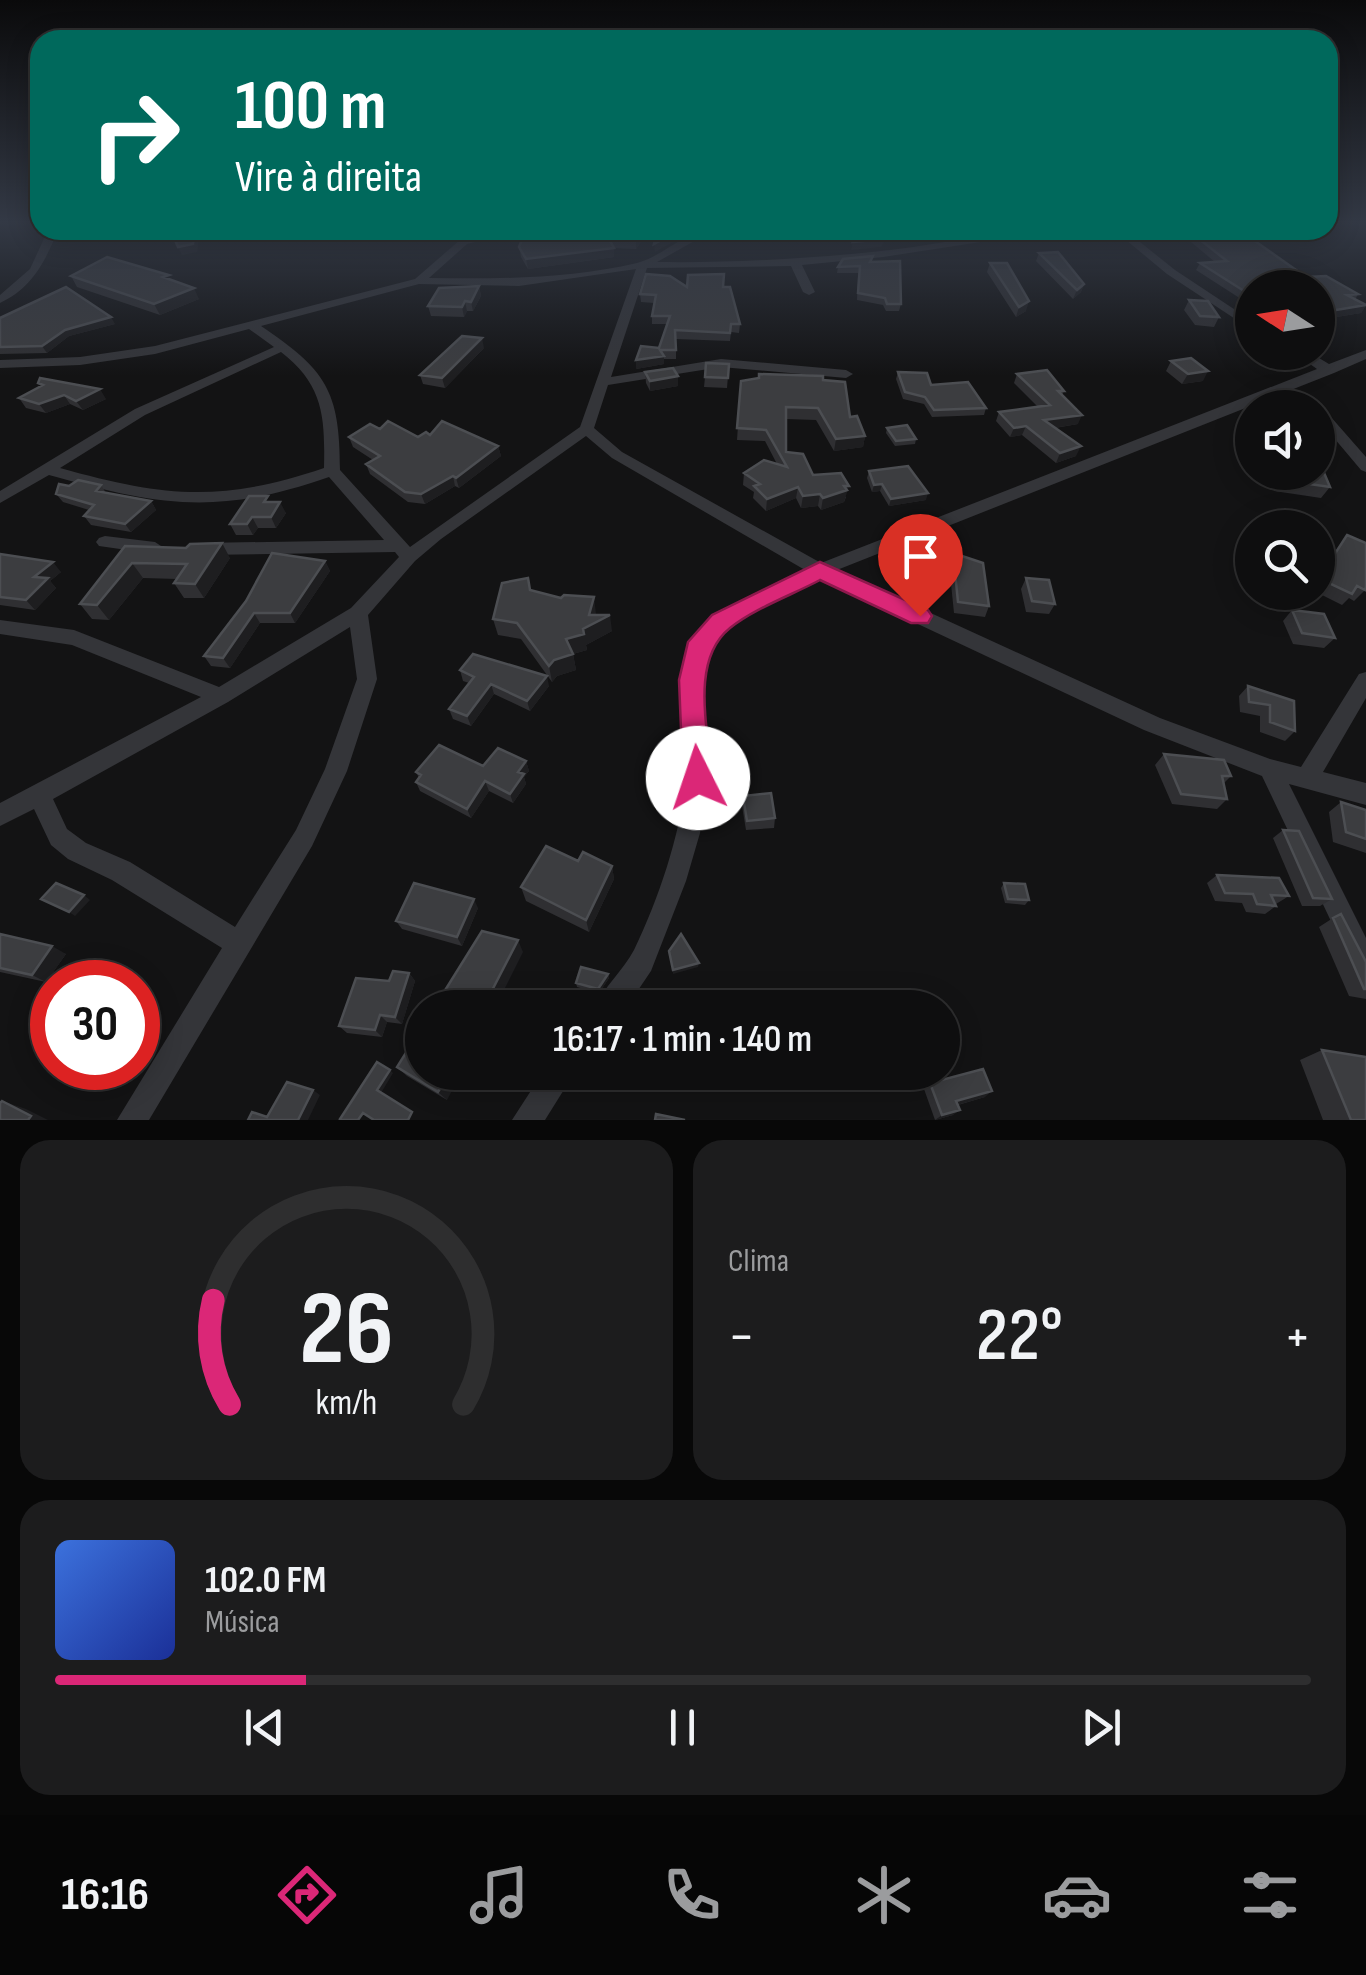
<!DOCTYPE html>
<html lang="pt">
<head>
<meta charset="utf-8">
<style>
  body { margin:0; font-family:"Sofia Sans Condensed",sans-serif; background:#1c1c1d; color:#f1f3f6; height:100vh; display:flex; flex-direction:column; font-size:38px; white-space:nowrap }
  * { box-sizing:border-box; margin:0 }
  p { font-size:32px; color:#9b9c9e }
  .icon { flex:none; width:55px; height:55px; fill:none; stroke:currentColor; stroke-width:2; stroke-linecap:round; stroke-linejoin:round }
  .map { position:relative; height:1120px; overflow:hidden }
  .details { display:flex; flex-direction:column; gap:20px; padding:20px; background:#080808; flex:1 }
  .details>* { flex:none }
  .guide { position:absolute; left:30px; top:30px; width:1308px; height:210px; border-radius:30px; box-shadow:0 5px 25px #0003,0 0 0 2px #2e2e2f; background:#00695c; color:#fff; overflow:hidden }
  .needle { width:65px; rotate:282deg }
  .controls { position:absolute; left:1235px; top:270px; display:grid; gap:20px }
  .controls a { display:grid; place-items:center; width:100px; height:100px; border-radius:50%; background:#0e0e0f; box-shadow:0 5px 25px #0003,0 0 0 2px #2e2e2f; font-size:50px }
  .speed { position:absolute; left:30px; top:960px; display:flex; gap:20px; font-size:50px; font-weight:700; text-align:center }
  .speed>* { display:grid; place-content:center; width:130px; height:130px; border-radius:50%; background:#0e0e0f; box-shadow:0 5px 25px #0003,0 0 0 2px #2e2e2f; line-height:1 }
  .speed .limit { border:15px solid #d22; background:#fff; color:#111 }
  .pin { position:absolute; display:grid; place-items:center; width:85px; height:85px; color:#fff; margin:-102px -42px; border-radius:50% 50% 50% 0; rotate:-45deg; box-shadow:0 0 10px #0007 }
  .pin .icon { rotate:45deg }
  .me { position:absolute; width:110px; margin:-55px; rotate:356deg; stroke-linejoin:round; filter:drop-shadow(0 0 8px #0008) }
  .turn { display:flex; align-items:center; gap:35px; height:210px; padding:0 40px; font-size:45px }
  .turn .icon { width:130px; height:130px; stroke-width:2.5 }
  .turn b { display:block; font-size:70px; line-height:85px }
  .big { font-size:75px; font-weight:600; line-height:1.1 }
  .details .widget { flex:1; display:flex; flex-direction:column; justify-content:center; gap:15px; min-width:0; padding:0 35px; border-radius:30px; background:#1c1c1d }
  .details .dial { align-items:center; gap:0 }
  .dial svg { height:260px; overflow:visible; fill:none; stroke:#2e2e2f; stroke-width:7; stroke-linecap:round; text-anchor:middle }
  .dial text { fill:#f1f3f6; stroke:none }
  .song { display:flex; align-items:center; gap:30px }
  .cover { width:120px; height:120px; border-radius:15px; background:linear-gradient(135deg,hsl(220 70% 55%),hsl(230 70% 35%)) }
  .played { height:10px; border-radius:5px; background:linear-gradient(90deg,#db2777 20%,#2e2e2f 20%) }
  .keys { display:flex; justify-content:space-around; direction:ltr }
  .heat { display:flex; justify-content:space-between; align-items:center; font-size:55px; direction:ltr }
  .details .tiles { flex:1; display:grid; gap:20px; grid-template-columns:1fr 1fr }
  .widget:last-child { grid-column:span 2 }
  .trip { position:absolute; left:405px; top:990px; width:555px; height:100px; border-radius:50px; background:#0e0e0f; box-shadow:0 5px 25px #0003,0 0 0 2px #2e2e2f; font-weight:600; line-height:100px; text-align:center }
  .tabs { display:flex; height:160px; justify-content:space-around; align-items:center; background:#060606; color:#9b9c9e }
  .tabs .icon { width:70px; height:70px }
  .tabs .on { color:#db2777 }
  .tabs b { font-size:45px; color:#f1f3f6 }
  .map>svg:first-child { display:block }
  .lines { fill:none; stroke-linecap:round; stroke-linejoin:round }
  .street { fill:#343539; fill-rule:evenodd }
  .wall { fill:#2f2f32 }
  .shaded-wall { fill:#1e1e20 }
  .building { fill:#3c3d40; stroke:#4c4e52; stroke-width:2.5 }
  .route { fill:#db2777; stroke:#8e194d; stroke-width:2.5 }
</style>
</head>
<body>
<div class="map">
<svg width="1366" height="1120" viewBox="0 0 1366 1120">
  <rect width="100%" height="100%" fill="#131314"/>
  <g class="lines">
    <path class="street" d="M48 230H58C45 262 32 288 0 303V295L30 269Z
      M505 230H524L467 244 429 278C498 279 569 279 637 263 664 256 685 230 714 230L657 262C731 263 806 259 881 251 940 245 999 230 1058 230L883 257 802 265 815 292 809 295 803 292 791 266 647 268 611 377 721 359 846 370 853 374 846 378 721 367 608 385 594 428 622 452 821 563 1317 369 1293 352H1309L1329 364 1366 350V359L1334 373 837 570 1160 718 1270 759 1301 767 1359 674 1366 672V698L1323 772 1366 783V805L1289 784 1366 938V980L1357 976 1262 776 1144 730 820 578 727 626 706 651 702 680 709 778 700 833 686 881 651 971 626 1008H595C604 986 623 971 634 950 659 898 679 838 686 781 690 744 671 674 690 643 715 605 766 589 805 570L612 458 586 436 441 539 415 561 368 615 377 679 347 771 312 846 149 1120H117L222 948 112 880 68 859 51 845 34 809 0 826V803L201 697 72 645 0 634V620L74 630 219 687 351 608 399 557 395 552 201 555 192 549 201 543 384 540 329 477C217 516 160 506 49 475L0 503V491L135 409 274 347 249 329 155 354 80 365 0 368V360L80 357 155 346 415 279 460 240ZM636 269 580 427 410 547 340 470C340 390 326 370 261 326L419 284 519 286ZM281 352C324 385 325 418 324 468 220 503 164 497 60 468L145 415ZM350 627 357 679 325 769 296 830 235 927 130 862 86 843 67 829 53 799 228 702Z
      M1114 230H1125L1175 270 1252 321V330L1167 274Z
      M1318 407 1323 408 1366 457V472L1361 470 1318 419V408H1315Z
      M105 536 155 542 164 548 155 554 99 546 96 542 99 538Z
      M543 1072H575L545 1120H512Z"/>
  </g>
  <path class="wall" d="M1328 220H1366V222H1328Z
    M526 230H649L636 249 614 248V257L528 269 521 257 519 247Z
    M1194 235 1306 277 1358 294 1355 300 1366 305 1361 313 1318 320V288H1252V306L1196 270 1200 263 1215 262 1191 242Z
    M1039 253 1084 284 1081 292 1073 299 1036 261Z
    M872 261 901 304 899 311H886L883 305 857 300 858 273H837L838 267Z
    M990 263 1026 311 1016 317 987 272Z
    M71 276 172 281 199 299 160 315 77 287Z
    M479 286 481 296 473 311H467L464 317 431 316 428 306Z
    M687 287H723L740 324 739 333 731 332 730 341 676 339V359H664V364L636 369 659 348 667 324H652V316L654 303 641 302 640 294Z
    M1189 300 1219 317 1214 327 1195 325 1184 310Z
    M0 318 115 324 69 336 47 353 0 354Z
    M484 348 445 388 423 384 420 375Z
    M1171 361 1203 381 1182 384 1166 371Z
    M729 364 727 388 704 387 705 377Z
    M645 372 678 386 650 391 646 383Z
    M898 372 986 408 984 415 932 417 924 404 903 399 896 379Z
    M1017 374 1064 391 1062 396 1078 424 1055 428 1076 456 1056 463 1022 435 1010 437 996 421 999 412 1038 407 1014 383Z
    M823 380 865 436 863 447 834 451 816 420 786 419V452L813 475 846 497 844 502 821 510 818 506 801 508 796 498 766 511 753 498 754 492 743 485 744 473 777 464 765 441 737 440 741 381Z
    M38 383 106 399 83 410 70 404 46 413 26 408 19 398 41 386Z
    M887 428 916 439 915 444 895 446 886 433Z
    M380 429 418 437 430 435 498 446 501 456 459 488 455 486 425 504 408 502 370 474 366 464 373 460 353 447 349 437Z
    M869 471 926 500 889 506 880 491 872 492 867 478Z
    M1268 472H1318L1330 487 1321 498 1274 491Z
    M101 485 106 493 151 501 156 510 131 532 91 525 84 516 89 510 63 502 56 494 69 486Z
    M270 502 286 513 276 528H258L253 535H236L230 524Z
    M1347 535 1365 590 1354 601 1349 598 1342 605 1316 592H1318V554L1329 560Z
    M125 546 230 558 204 598H184L174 583 177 579 143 578 109 620 92 619 80 604Z
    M953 553 989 606 985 617 954 613 949 564Z
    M0 554 61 572 50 581 56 588 35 610 0 605Z
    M325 561 330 571 295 623H260L230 668 211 666 204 656 246 601Z
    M1026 578 1055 604 1049 614 1026 612 1021 589Z
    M531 590 595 615 612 631 586 645 587 650 573 654 576 670 557 676 552 682 521 639 498 635 493 619Z
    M1292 610 1335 638 1324 648 1293 644 1283 621Z
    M460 670 549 686 530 711 494 694 471 726 453 719 449 709 469 683 463 681Z
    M1248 686 1295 731 1285 741 1260 732V716L1240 712 1239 696Z
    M1164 754 1231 776 1224 783 1227 799 1217 809 1172 804 1155 765Z
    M526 761 529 771 524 777 526 784 513 803 489 791 471 818 420 791 416 782 419 778 416 772Z
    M743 796 775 818 774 828 746 830 742 806Z
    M1341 802 1366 810V853L1333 842 1329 812Z
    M1283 830 1332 899 1320 906H1302L1273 838Z
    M578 861 612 866 614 879 589 932 526 901 521 887Z
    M1217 875 1289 896 1276 904V906L1265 914 1246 912 1242 903 1215 901 1207 883Z
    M1004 883 1029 900 1025 905 1005 903 1001 888Z
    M478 908 462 946 402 929 396 921Z
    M1333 918 1366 962V999L1349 996 1319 927Z
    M0 935 66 954 46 982 0 972Z
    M409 973 415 981 402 1024 387 1022 382 1037 347 1033 339 1026 389 981Z
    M608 974 609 978 599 993 577 987 576 983Z
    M422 1027 447 1100 407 1076 397 1067Z
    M1322 1050 1366 1120H1323L1300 1060Z
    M930 1083 985 1097 958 1105 953 1115 935 1120 924 1089Z"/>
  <path class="shaded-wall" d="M195 230 199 238 197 252 182 255 178 247Z
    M643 230H649L636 249V240Z
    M680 230H695L655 252 654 244Z
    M977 230H1001L976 233Z
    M887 231 886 239 881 247 851 250 853 242Z
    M614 248V257L528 269 526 259Z
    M1084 284 1081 292 1073 299 1077 290Z
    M479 286 481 296 473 311 471 302Z
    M194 288 199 299 160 315 154 304Z
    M465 301 467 311 464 317 462 307Z
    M1029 301 1026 311 1016 317 1019 307Z
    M1366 305 1361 313 1318 320V313Z
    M111 317 115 324 69 336 47 353 42 346 65 330Z
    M482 338 484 348 445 388 442 378Z
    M664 356V364L636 369V360Z
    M1208 371 1203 381 1182 384 1188 374Z
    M678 376V386L650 391V381Z
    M100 389 106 399 83 410 76 401Z
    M64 395 70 404 46 413 39 404Z
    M1082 415 1078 424 1041 430 1044 420Z
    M1026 426 1022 435 1010 437 1014 428Z
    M865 436 863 447 834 451 836 439Z
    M498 446 501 456 459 488 456 478Z
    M1081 446 1076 456 1056 463 1060 453Z
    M453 476 455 486 425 504 421 494Z
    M882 484 880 491 872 492 874 485Z
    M844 486H849L844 502 821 510 823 498Z
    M798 487 796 498 766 511 767 499Z
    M928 493 926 500 889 506 891 499Z
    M820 494 818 506 801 508 803 496Z
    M151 501 156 510 131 532 125 524Z
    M280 502 286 513 276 528 271 517Z
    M252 517 258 528 253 535 247 524Z
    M222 543 230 558 204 598 195 584Z
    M325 561 330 571 295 623 290 613Z
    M53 562 61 572 50 581 56 588 35 610 26 600 34 577Z
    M132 563 143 578 109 620 97 605Z
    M594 597 596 614 593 624 610 615 612 631 586 645 587 650 569 655 566 639 583 629Z
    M254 613 260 623 230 668 223 658Z
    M573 654 576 670 557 676 552 682 549 666 554 660Z
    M547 676 549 686 530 711 527 701Z
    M491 684 494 694 471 726 467 716Z
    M526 761 529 771 524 777 526 784 513 803 510 794 518 772Z
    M485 781 489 791 471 818 467 809Z
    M612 866 614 879 589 932 586 920Z
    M84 895 90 900 75 916 69 912Z
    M474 899 478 908 462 946 457 937Z
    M518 940 523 952 495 1008H485L484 1006Z
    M52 946 66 954 46 982 32 975Z
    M699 963 698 967 673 974V970Z
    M409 973 415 981 402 1024 395 1017Z
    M608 974 609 978 599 993 598 989Z
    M380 1015 387 1022 382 1037 375 1030Z
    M390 1070 393 1073 381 1093 377 1090Z
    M450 1072H462L447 1100 438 1092Z
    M313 1090 320 1095 308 1120H298Z
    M992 1091 985 1097 950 1107 956 1101Z
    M2 1101 26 1109 48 1120H28Z
    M960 1110 953 1115 935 1120 942 1115Z"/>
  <path class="building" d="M195 230 193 244 178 247 172 233Z
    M526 230H643L636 240 609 239 614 248 526 259 519 247Z
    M658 230H680L654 244Z
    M860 230H883L887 231 882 239 853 242Z
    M1245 234 1306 277 1326 276 1358 294 1347 295 1366 305 1318 313V288H1252V296L1200 263 1227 261 1194 235Z
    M1058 252 1084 284 1077 290 1039 253Z
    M873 256 870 262 900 261 901 304H887L885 298 858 293 860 266 838 267 843 259Z
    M107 257 169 275 163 277 194 288 154 304 71 276Z
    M990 263H1007L1029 301 1019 307Z
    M646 274 670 276 687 287 688 275 724 274 723 287H730L740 324H731L730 333 675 330 676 350H660L664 356 636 360 641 346 659 348 670 316H652L656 295 640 294Z
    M479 286 471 302 465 301 462 307 428 306 439 288Z
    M66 287 111 317 65 330 42 346 0 347V318Z
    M1189 300 1208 301 1219 317 1200 316Z
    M462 336 482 338 442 378 420 375Z
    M1191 358 1208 371 1188 374 1171 361Z
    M706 363 729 364 728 378 705 377Z
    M673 368 678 376 650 381 645 372Z
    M1047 370 1064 391H1058L1082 415 1044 420 1081 446 1060 453 1026 426 1014 428 999 412 1050 405 1017 374Z
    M898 372 927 373 931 385 968 382 986 408 934 410 925 397 905 392Z
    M759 374 823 376V380L845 382 850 417 857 416 865 436 836 439 818 408 786 407V452L803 454 813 475 841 473 849 486H844L847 490 823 498 820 494 803 496 798 487 767 499 754 486 760 484 744 473 764 460 787 467 766 430 737 428 741 381 759 378Z
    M40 378 100 389 76 401 64 395 39 404 19 398 43 385 38 383Z
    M388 421 418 437 426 432 430 435 442 421 498 446 456 478 453 476 421 494 405 492 366 464 380 456 349 437 370 424 380 429Z
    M907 425 916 439 896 441 887 428Z
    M908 466 928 493 891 499 882 484 874 485 869 471Z
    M1318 468H1322L1330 487 1282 480 1279 472H1318Z
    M78 480 101 485 96 491 151 501 125 524 84 516 94 505 56 494 59 484 69 486Z
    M249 496H268L264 502H280L271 517H252L247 524H230Z
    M1347 535 1366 543V587L1365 590 1357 586 1352 594 1318 578V554L1331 560Z
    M222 543 195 584 174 583 187 564 132 563 97 605 80 604 125 546 186 548 190 544Z
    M272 553 325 561 290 613H254L223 658 204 656 246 601Z
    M953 553 983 563 989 606 958 602Z
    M0 554 53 562 34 577 48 578 26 600 0 597Z
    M528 578 530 590 561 598 564 595 594 597 589 615H610L583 629 584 634 566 639 573 654 554 660 549 666 517 623 493 619 502 583Z
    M1026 578 1049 580 1055 604 1032 601Z
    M1292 610 1324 614 1335 638 1302 633Z
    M473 654 547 676 527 701 491 684 467 716 449 709 474 677 460 670Z
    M1248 686 1294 701 1295 731 1270 722V705L1249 702Z
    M439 745 483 766 498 748 526 761 518 772 524 774 510 794 485 781 467 809 416 782 421 775 416 772Z
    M1164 754 1224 760 1231 776H1222L1227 799 1181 794Z
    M771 793 775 818 747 821 743 796Z
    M1341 802 1366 810V839L1346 832Z
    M1283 830 1299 831 1332 899 1313 898Z
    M546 846 578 861 583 852 612 866 586 920 521 887Z
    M1217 875 1279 878 1289 896 1271 895 1276 906 1257 904 1253 894 1225 893Z
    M56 883 84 895 69 912 41 899Z
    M414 883 474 899 457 937 396 921Z
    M1004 883 1025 884 1029 900 1008 899Z
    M1341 914 1366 962V989H1364L1333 918Z
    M482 931 518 940 484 1006 486 1008H434Z
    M0 934 52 946 32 975 0 968Z
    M681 934 699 963 673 970 669 951Z
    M581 967 608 974 598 989 576 983Z
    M393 971 409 973 395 1017 380 1015 375 1030 339 1026 356 978 389 981Z
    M544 992 574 1006 573 1008H536Z
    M771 999 814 1008H770Z
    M422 1027V1072H450L438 1092 397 1067Z
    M1322 1050 1366 1057V1120H1351Z
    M377 1062 390 1070 377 1090 412 1112 408 1120H374L363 1113 358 1120H342L340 1119Z
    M983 1069 992 1091 956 1101 960 1110 942 1115 930 1083Z
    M287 1082 313 1090 298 1120H248L252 1112 267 1117Z
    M2 1101 31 1116 28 1120H0V1103Z
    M656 1114 685 1120H655Z"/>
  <linearGradient id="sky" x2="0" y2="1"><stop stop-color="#0a0a0b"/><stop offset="0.59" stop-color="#333945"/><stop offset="1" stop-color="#333945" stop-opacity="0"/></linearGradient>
  <rect width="1366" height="376" fill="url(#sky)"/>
  <path class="route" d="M820 562 928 610 932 616 928 623H911L820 580C792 595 755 608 730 628 689 661 709 732 712 778L708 787 698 791 687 787 683 778 679 680 688 642 712 615Z"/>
</svg>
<div class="controls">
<a><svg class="needle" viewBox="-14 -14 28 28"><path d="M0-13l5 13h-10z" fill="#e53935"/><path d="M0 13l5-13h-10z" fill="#9b9c9e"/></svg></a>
<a><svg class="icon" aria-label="sound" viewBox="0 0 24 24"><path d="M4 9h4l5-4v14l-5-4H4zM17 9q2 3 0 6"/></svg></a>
<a><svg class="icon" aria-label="search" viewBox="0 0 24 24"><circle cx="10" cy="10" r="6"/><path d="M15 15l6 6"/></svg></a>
</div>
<div class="speed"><div class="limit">30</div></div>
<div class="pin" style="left:920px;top:616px;background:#d93025"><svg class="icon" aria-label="arrive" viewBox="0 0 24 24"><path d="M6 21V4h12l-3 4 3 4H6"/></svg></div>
<svg class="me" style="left:698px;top:778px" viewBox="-20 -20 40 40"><circle r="19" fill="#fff"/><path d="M0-13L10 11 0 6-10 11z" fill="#db2777"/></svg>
<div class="trip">16:17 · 1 min · 140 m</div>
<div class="guide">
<div class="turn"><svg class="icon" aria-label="right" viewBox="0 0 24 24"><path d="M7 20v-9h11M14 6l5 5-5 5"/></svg><div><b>100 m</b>Vire à direita</div></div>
</div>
</div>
<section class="details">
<div class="tiles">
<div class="widget dial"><svg viewBox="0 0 100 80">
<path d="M14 69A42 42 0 1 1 86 69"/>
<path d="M14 69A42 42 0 0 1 9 37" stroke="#db2777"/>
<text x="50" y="56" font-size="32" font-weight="700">26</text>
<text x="50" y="72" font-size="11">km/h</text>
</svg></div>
<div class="widget"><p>Clima</p>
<div class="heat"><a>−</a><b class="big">22°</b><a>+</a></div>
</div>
<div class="widget">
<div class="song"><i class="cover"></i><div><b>102.0 FM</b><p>Música</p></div></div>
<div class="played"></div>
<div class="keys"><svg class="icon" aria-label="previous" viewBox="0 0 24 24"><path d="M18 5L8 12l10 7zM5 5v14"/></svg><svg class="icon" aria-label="pause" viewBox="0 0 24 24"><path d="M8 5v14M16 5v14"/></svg><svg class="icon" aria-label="next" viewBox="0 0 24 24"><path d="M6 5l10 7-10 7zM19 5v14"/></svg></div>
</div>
</div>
</section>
<nav class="tabs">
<b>16:16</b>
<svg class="icon on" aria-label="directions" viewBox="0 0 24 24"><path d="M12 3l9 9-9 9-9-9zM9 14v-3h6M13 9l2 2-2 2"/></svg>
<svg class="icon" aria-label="music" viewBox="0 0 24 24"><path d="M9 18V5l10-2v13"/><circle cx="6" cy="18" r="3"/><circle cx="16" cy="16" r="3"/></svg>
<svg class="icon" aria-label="phone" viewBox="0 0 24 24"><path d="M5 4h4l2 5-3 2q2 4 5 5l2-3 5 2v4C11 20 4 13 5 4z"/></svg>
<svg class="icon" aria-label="climate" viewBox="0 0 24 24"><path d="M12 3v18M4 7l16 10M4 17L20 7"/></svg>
<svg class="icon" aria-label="car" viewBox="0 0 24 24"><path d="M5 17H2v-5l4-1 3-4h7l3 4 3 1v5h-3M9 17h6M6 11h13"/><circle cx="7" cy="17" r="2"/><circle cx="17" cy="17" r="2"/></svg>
<svg class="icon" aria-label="filters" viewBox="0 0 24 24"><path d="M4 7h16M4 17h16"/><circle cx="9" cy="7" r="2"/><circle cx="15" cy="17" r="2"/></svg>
</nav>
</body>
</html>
